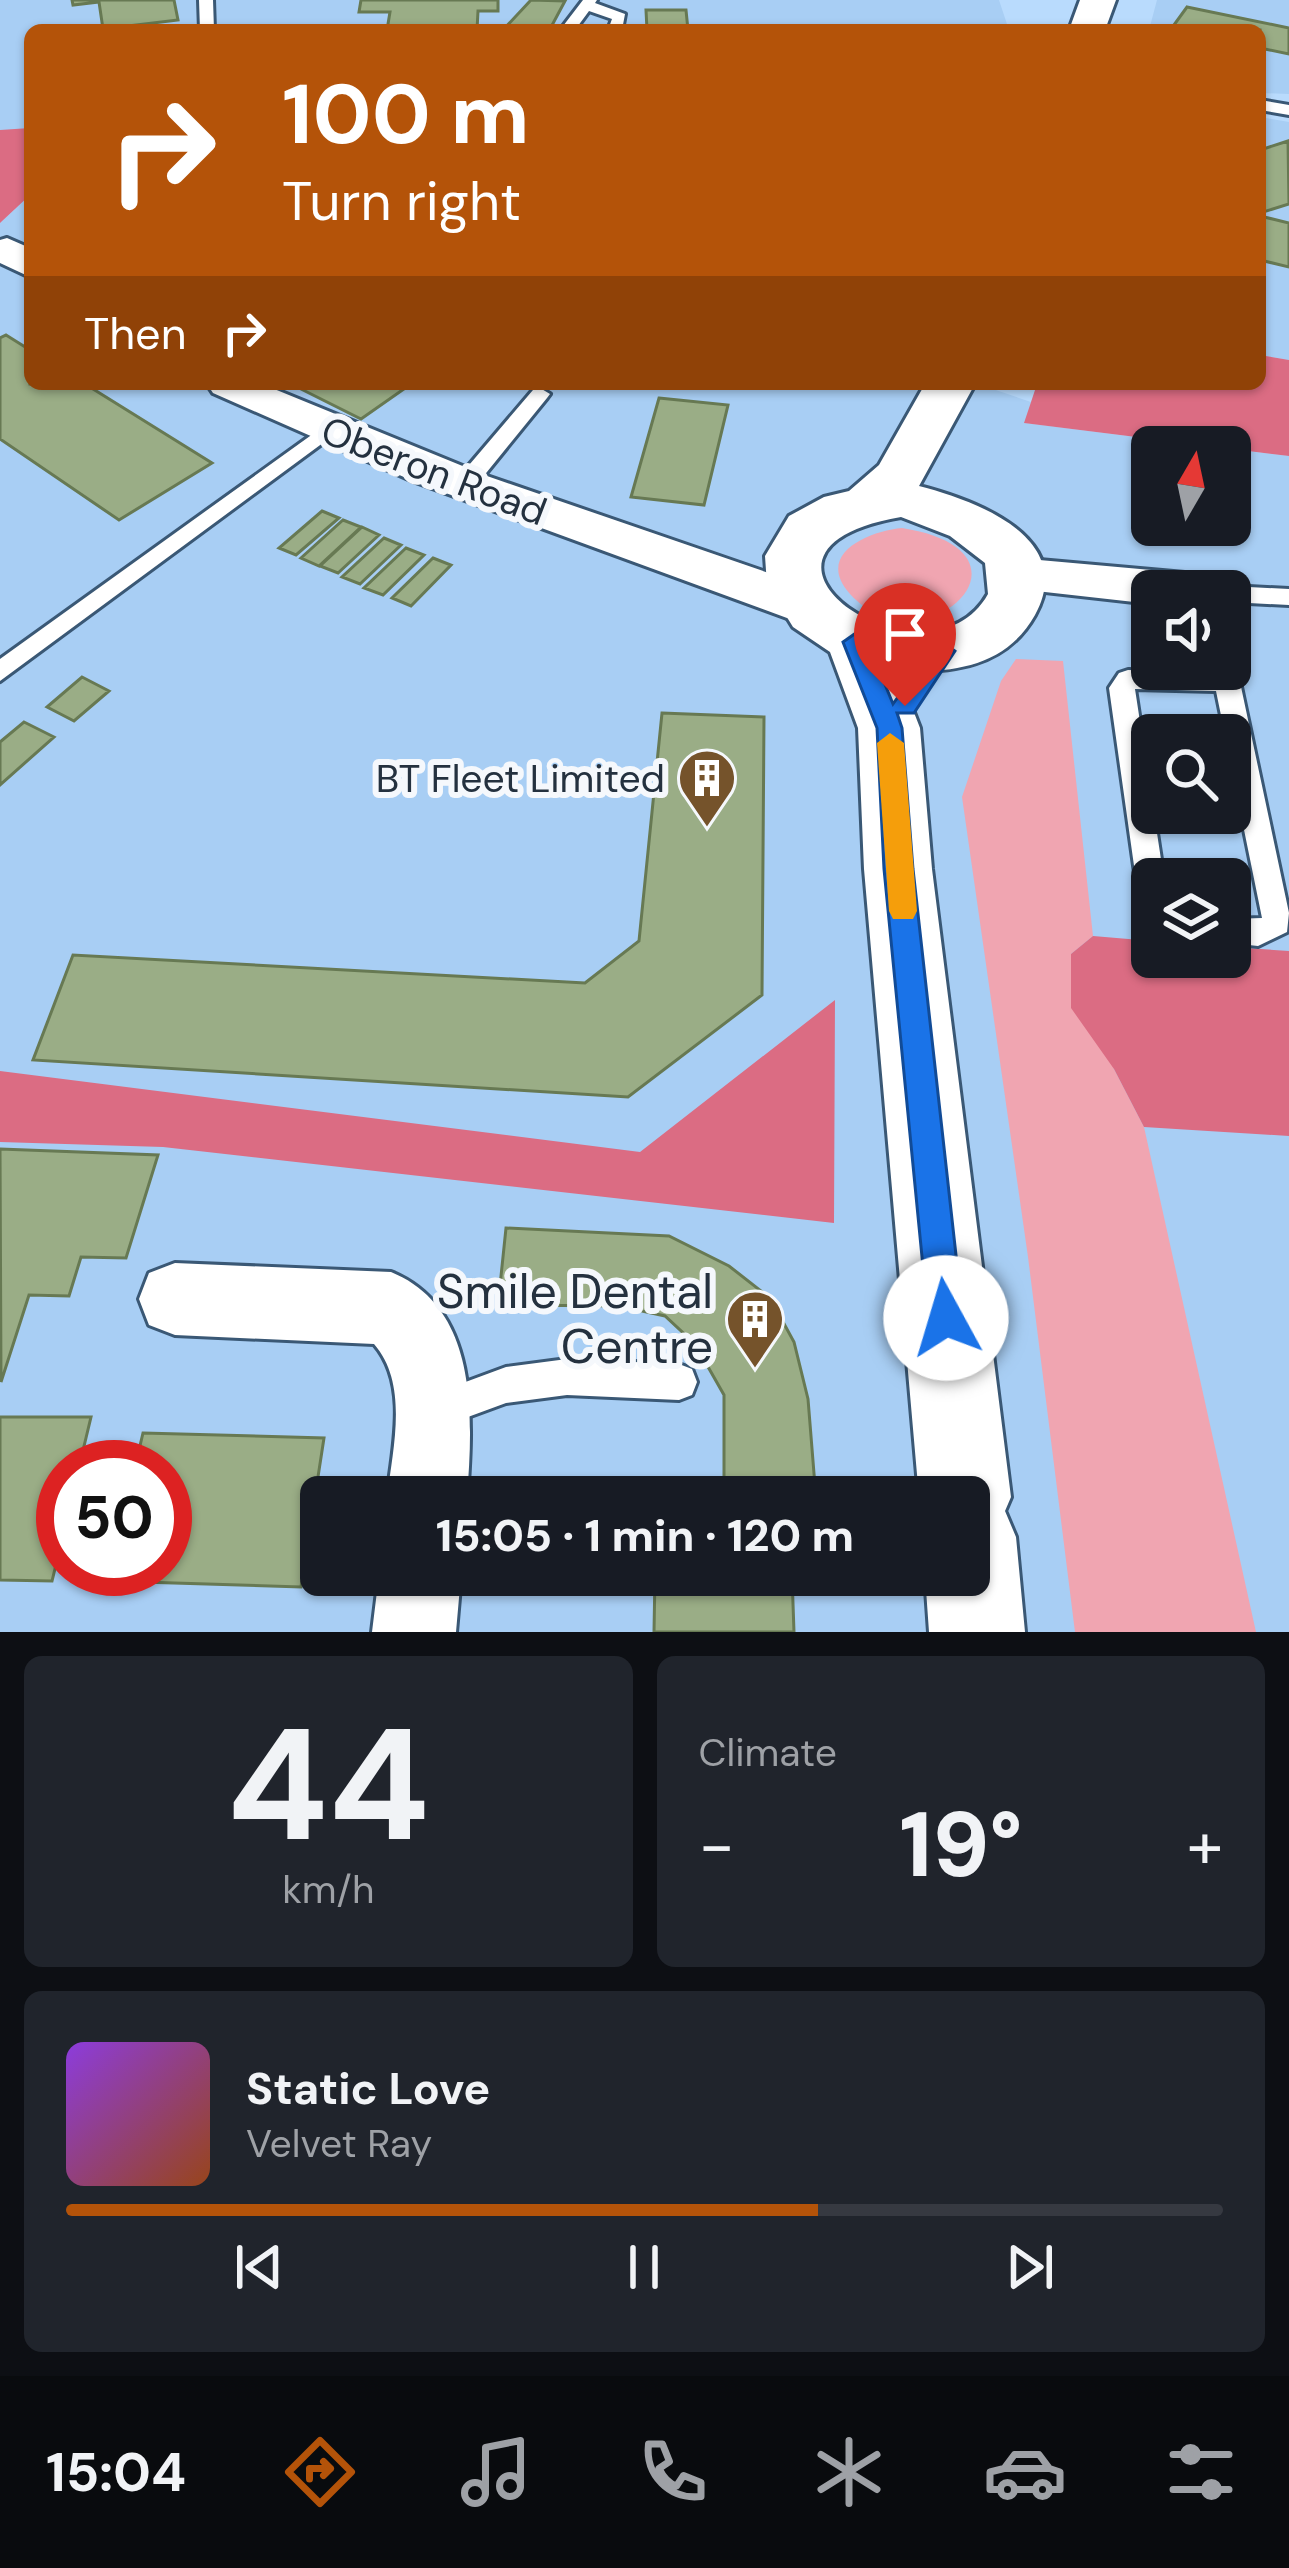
<!DOCTYPE html>
<html lang="en">
<head>
<meta charset="utf-8">
<style>
  body { margin:0; font-family:"DM Sans",sans-serif; background:#20242c; color:#f1f3f6; height:100vh; display:flex; flex-direction:column; font-size:45px; white-space:nowrap }
  * { box-sizing:border-box; margin:0 }
  p { font-size:39px; color:#9ea1a6 }
  .icon { flex:none; width:66px; height:66px; fill:none; stroke:currentColor; stroke-width:2; stroke-linecap:round; stroke-linejoin:round }
  .map { position:relative; height:1632px; overflow:hidden }
  .sheet { display:flex; flex-direction:column; gap:24px; padding:24px; background:#0d0f14; flex:1 }
  .sheet>* { flex:none }
  .guide { position:absolute; left:24px; top:24px; width:1242px; height:366px; border-radius:18px; box-shadow:0 3px 9px #0004; background:#b45309; color:#fff; overflow:hidden }
  .needle { width:78px; rotate:9deg }
  .buttons { position:absolute; left:1131px; top:426px; display:grid; gap:24px }
  .buttons a { display:grid; place-items:center; width:120px; height:120px; border-radius:18px; background:#171b24; box-shadow:0 3px 9px #0004; font-size:60px }
  .speed { position:absolute; left:36px; top:1440px; display:flex; gap:24px; font-size:60px; font-weight:700; text-align:center }
  .speed>* { display:grid; place-content:center; width:156px; height:156px; border-radius:50%; background:#171b24; box-shadow:0 3px 9px #0004; line-height:1 }
  .speed .limit { border:18px solid #d22; background:#fff; color:#111 }
  .pin { position:absolute; display:grid; place-items:center; width:102px; height:102px; color:#fff; margin:-123px -51px; border-radius:50% 50% 50% 0; rotate:-45deg; box-shadow:0 0 12px #0007 }
  .pin .icon { rotate:45deg }
  .me { position:absolute; width:132px; margin:-66px; rotate:354deg; stroke-linejoin:round; filter:drop-shadow(0 0 9px #0008) }
  .turn { display:flex; align-items:center; gap:42px; height:252px; padding:0 60px; font-size:54px }
  .turn .icon { width:156px; height:156px; stroke-width:2.5 }
  .turn b { display:block; font-size:84px; line-height:102px }
  .then { display:flex; align-items:center; height:114px; padding:0 60px; background:#0003; gap:24px; font-size:45px }
  .big { font-size:90px; font-weight:800; line-height:1.1 }
  .sheet .widget { flex:1; display:flex; flex-direction:column; justify-content:center; gap:18px; min-width:0; padding:0 42px; border-radius:18px; background:#20242c }
  .sheet .dial { align-items:center; gap:0 }
  .dial b { font-size:156px; line-height:1 }
  .song { display:flex; align-items:center; gap:36px }
  .cover { width:144px; height:144px; border-radius:18px; background:linear-gradient(135deg,hsl(270 70% 55%),hsl(20 70% 35%)) }
  .played { height:12px; border-radius:6px; background:linear-gradient(90deg,#b45309 65%,#363941 65%) }
  .keys { display:flex; justify-content:space-around; direction:ltr }
  .heat { display:flex; justify-content:space-between; align-items:center; font-size:66px; direction:ltr }
  .sheet .tiles { flex:1; display:grid; gap:24px; grid-template-columns:1fr 1fr }
  .widget:last-child { grid-column:span 2 }
  .trip { position:absolute; left:300px; top:1476px; width:690px; height:120px; border-radius:18px; background:#171b24; box-shadow:0 3px 9px #0004; font-weight:800; line-height:120px; text-align:center }
  .dock { display:flex; height:192px; justify-content:space-around; align-items:center; background:#090b0e; color:#9ea1a6 }
  .dock .icon { width:84px; height:84px }
  .dock .current { color:#b45309 }
  .dock b { font-size:54px; color:#f1f3f6 }
  .map>svg:first-child { display:block }
  .built { fill:#a8cef4; fill-rule:evenodd }
  .green { fill:#f0a5b1 }
  .forest { fill:#db6c83 }
  .building { fill:#9aad86; stroke:#677953; stroke-width:3 }
  .lines { fill:none; stroke-linecap:round; stroke-linejoin:round }
  .service-casing { stroke:#3a5875; stroke-width:6 }
  .minor-casing { stroke:#3a5875; stroke-width:6 }
  .secondary-casing { stroke:#3a5875; stroke-width:6 }
  .service { fill:#fff; fill-rule:evenodd }
  .minor { fill:#fff; fill-rule:evenodd }
  .secondary { fill:#fff; fill-rule:evenodd }
  .route { fill:#1a73e8; stroke:#114b97; stroke-width:3; fill-rule:evenodd }
  .slow { fill:#f59e0b }
  .labels { text-anchor:middle; dominant-baseline:central; stroke-width:12; stroke-linejoin:round; paint-order:stroke }
  .street-label { font-size:39px; fill:#24313f; stroke:#f5f8fc }
  .poi-label { font-size:39px; fill:#24313f; stroke:#f5f8fc; text-anchor:end }
  .near-poi-label { font-size:48px; fill:#24313f; stroke:#f5f8fc; text-anchor:end }
</style>
</head>
<body>
<div class="map">
<svg width="1289" height="1632" viewBox="0 0 1289 1632">
  <rect width="100%" height="100%" fill="#b9dbfd"/>
  <path class="built" d="M0 0H999L1007 24 984 30H30V133H0Z
    M1157 0H1289V94L1260 93V30H1149Z
    M1260 117 1289 122V360L1260 355Z
    M30 195V384H978L1031 402 1025 423 1214 447H1152V525H1230V449L1289 456V1632H0V223ZM1152 591H1230V669H1152ZM1152 735H1230V813H1152ZM1152 879H1230V957H1152ZM63 1467H165V1569H63ZM321 1497H969V1575H321Z"/>
  <path class="green" d="M902 528C1053 552 922 673 850 594 814 554 869 531 902 528Z
    M1016 659 1063 661 1093 936 1071 954 1114 1069 1144 1127 1256 1632H1075L1028 1257 962 797 1001 681Z"/>
  <path class="forest" d="M30 128V195L0 223V130Z
    M1260 355 1289 360V456L1024 423 1037 384H1260Z
    M1093 936 1152 941V957H1230V947L1289 951V1136L1144 1127 1114 1069 1071 1008V954Z
    M835 1000 834 1223 163 1147 0 1142V1071L640 1152Z"/>
  <path class="building" d="M72 0H174L178 20 103 29 99 2 73 5Z
    M361 0H498V11H478L477 30H387L390 12H359Z
    M531 0 565 1 550 29 503 30Z
    M1187 7 1289 28V54L1260 48V30L1171 29Z
    M646 10H686L688 30H647Z
    M1288 141 1289 204 1260 213V150Z
    M1260 216 1289 223V267L1260 260Z
    M6 335 30 350V384H85L212 463 119 520 0 439V338Z
    M291 384H411L361 419Z
    M659 398 728 405 704 505 631 497Z
    M322 511 339 518 296 555 279 548Z
    M343 520 361 527 319 566 301 558Z
    M362 527 379 535 338 573 320 566Z
    M384 538 401 545 360 584 342 577Z
    M406 548 424 555 383 595 364 588Z
    M433 558 451 565 411 606 392 598Z
    M82 677 109 691 74 721 47 707Z
    M662 713 764 717 762 995 628 1097 33 1060 73 955 585 983 639 941Z
    M24 722 54 737 0 785V742Z
    M0 1149 158 1155 126 1258 81 1257 69 1296 29 1295 1 1382Z
    M506 1228 669 1236 729 1266 770 1298 794 1342 808 1399 815 1486 724 1481V1395L695 1344 665 1316 619 1306 498 1305Z
    M0 1417H91L79 1467H63V1536L52 1581 0 1580Z
    M143 1433 324 1438 301 1587 109 1581 111 1569H165V1467H135Z
    M655 1575H792L794 1632H654Z"/>
  <g class="lines">
    <g class="service-casing">
      <path id="service" d="M199 0H213L214 30H200Z
        M583 0H597L595 3 625 14 622 30H608L612 19 589 11 575 30H560Z
        M1260 100 1289 105V115L1260 110Z
        M540 388 550 394 547 398 474 488H458V478L533 390Z
        M324 426 331 427V437L0 681V659Z
        M1230 586 1289 589V605L1230 602V591H1220Z
        M1230 662 1240 682 1289 913 1287 932 1258 946 1230 943V919L1262 918 1230 761V735H1225L1216 691 1135 689 1164 879H1152V906L1142 902 1138 894 1109 688 1119 673 1128 670 1212 672V669H1230Z
        M567 1359 679 1364 692 1369 697 1382 692 1395 679 1400 567 1395 506 1403 438 1428 425 1423 420 1410 425 1397 506 1367Z"/>
    </g>
    <g class="minor-casing">
      <path id="minor" d="M7 238 30 248V277L0 263V240Z
        M207 384H262L487 476 792 581 823 594 830 606 823 618 805 623 787 618 413 481 213 393Z
        M1017 558 1196 574 1214 579 1221 591H1152V604L1000 587 992 575 1000 563Z
        M175 1263 391 1272C479 1308 473 1417 467 1497H387C393 1448 409 1384 374 1344L175 1335 149 1325 139 1299 149 1273Z
        M379 1575H461L456 1632H372Z"/>
    </g>
    <g class="secondary-casing">
      <path id="secondary" d="M1080 0H1116L1105 30H1069Z
        M925 384H975L919 486C977 501 1077 538 1035 615 1006 667 952 673 898 671L920 728 932 869 1011 1497 1005 1511 1016 1537 1025 1632H929L925 1575H969V1497H919L864 869 858 728 830 652 793 627 767 585 765 556 789 516 824 497 849 491 879 465ZM901 517 950 536 985 563 988 594C929 700 703 551 901 517Z"/>
    </g>
    <use href="#service" class="service"/>
    <use href="#minor" class="minor"/>
    <use href="#secondary" class="secondary"/>
  </g>
  <path class="route" d="M856 633C880 640 941 637 955 651L914 713H897L902 728 913 869 963 1318 958 1330 946 1335 933 1330 928 1318 884 869 877 728 843 642ZM873 655 924 660 893 704Z"/>
  <path class="slow" d="M890 733 904 743 917 911 913 919H893L889 911 877 743Z"/>
  <defs>
    <g id="building-pin" transform="scale(3)"><path d="M0 17L-7.5 6A9.5 9.5 0 1 1 7.5 6Z" fill="#75532b" stroke="#f5f8fc"/><path d="M-4-6H4V6H1V3H-1V6H-4ZM-2.5-4.3h1.7v1.8h-1.7ZM.8-4.3h1.7v1.8H.8ZM-2.5-1h1.7V.8h-1.7ZM.8-1h1.7V.8H.8Z" fill="#fff"/></g>
  </defs>
  <g fill-rule="evenodd">
    <use href="#building-pin" x="707" y="778"/>
    <use href="#building-pin" x="755" y="1319"/>
  </g>
  <g class="labels">
    <g class="street-label">
      <text transform="translate(434 471) rotate(21)">Oberon Road</text>
    </g>
    <g class="poi-label">
      <text x="665" y="778">BT Fleet Limited</text>
    </g>
    <g class="near-poi-label">
      <text x="713" y="1291">Smile Dental<tspan x="713" dy="55">Centre</tspan></text>
    </g>
  </g>
</svg>
<div class="buttons">
<a><svg class="needle" viewBox="-14 -14 28 28"><path d="M0-13l5 13h-10z" fill="#e53935"/><path d="M0 13l5-13h-10z" fill="#9ea1a6"/></svg></a>
<a><svg class="icon" aria-label="sound" viewBox="0 0 24 24"><path d="M4 9h4l5-4v14l-5-4H4zM17 9q2 3 0 6"/></svg></a>
<a><svg class="icon" aria-label="search" viewBox="0 0 24 24"><circle cx="10" cy="10" r="6"/><path d="M15 15l6 6"/></svg></a>
<a><svg class="icon" aria-label="layers" viewBox="0 0 24 24"><path d="M12 4l9 5-9 5-9-5zM3 14l9 5 9-5"/></svg></a>
</div>
<div class="speed"><div class="limit">50</div></div>
<div class="pin" style="left:905px;top:706px;background:#d93025"><svg class="icon" aria-label="arrive" viewBox="0 0 24 24"><path d="M6 21V4h12l-3 4 3 4H6"/></svg></div>
<svg class="me" style="left:946px;top:1318px" viewBox="-20 -20 40 40"><circle r="19" fill="#fff"/><path d="M0-13L10 11 0 6-10 11z" fill="#1a73e8"/></svg>
<div class="trip">15:05 · 1 min · 120 m</div>
<div class="guide">
<div class="turn"><svg class="icon" aria-label="right" viewBox="0 0 24 24"><path d="M7 20v-9h11M14 6l5 5-5 5"/></svg><div><b>100 m</b>Turn right</div></div>
<div class="then">Then<svg class="icon" aria-label="right" viewBox="0 0 24 24"><path d="M7 20v-9h11M14 6l5 5-5 5"/></svg></div>
</div>
</div>
<section class="sheet">
<div class="tiles">
<div class="widget dial"><b>44</b><p>km/h</p></div>
<div class="widget"><p>Climate</p>
<div class="heat"><a>−</a><b class="big">19°</b><a>+</a></div>
</div>
<div class="widget">
<div class="song"><i class="cover"></i><div><b>Static Love</b><p>Velvet Ray</p></div></div>
<div class="played"></div>
<div class="keys"><svg class="icon" aria-label="previous" viewBox="0 0 24 24"><path d="M18 5L8 12l10 7zM5 5v14"/></svg><svg class="icon" aria-label="pause" viewBox="0 0 24 24"><path d="M8 5v14M16 5v14"/></svg><svg class="icon" aria-label="next" viewBox="0 0 24 24"><path d="M6 5l10 7-10 7zM19 5v14"/></svg></div>
</div>
</div>
</section>
<nav class="dock">
<b>15:04</b>
<svg class="icon current" aria-label="directions" viewBox="0 0 24 24"><path d="M12 3l9 9-9 9-9-9zM9 14v-3h6M13 9l2 2-2 2"/></svg>
<svg class="icon" aria-label="music" viewBox="0 0 24 24"><path d="M9 18V5l10-2v13"/><circle cx="6" cy="18" r="3"/><circle cx="16" cy="16" r="3"/></svg>
<svg class="icon" aria-label="phone" viewBox="0 0 24 24"><path d="M5 4h4l2 5-3 2q2 4 5 5l2-3 5 2v4C11 20 4 13 5 4z"/></svg>
<svg class="icon" aria-label="climate" viewBox="0 0 24 24"><path d="M12 3v18M4 7l16 10M4 17L20 7"/></svg>
<svg class="icon" aria-label="car" viewBox="0 0 24 24"><path d="M5 17H2v-5l4-1 3-4h7l3 4 3 1v5h-3M9 17h6M6 11h13"/><circle cx="7" cy="17" r="2"/><circle cx="17" cy="17" r="2"/></svg>
<svg class="icon" aria-label="filters" viewBox="0 0 24 24"><path d="M4 7h16M4 17h16"/><circle cx="9" cy="7" r="2"/><circle cx="15" cy="17" r="2"/></svg>
</nav>
</body>
</html>
